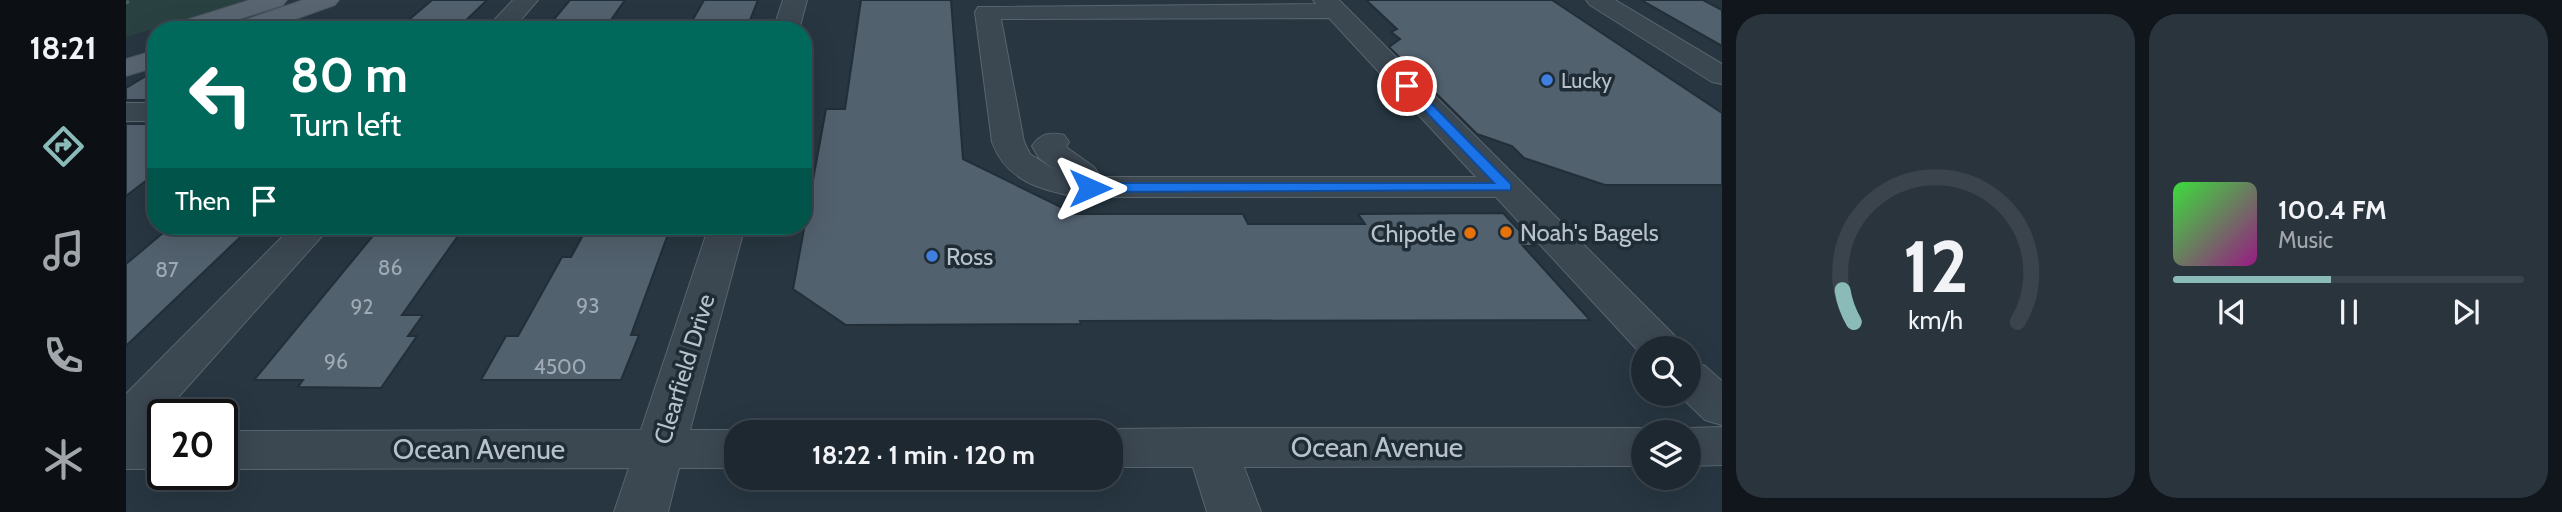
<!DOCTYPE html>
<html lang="en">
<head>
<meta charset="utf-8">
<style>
  body { margin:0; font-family:Cabin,sans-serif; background:#2a343d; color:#f1f3f6; height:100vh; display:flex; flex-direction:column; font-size:26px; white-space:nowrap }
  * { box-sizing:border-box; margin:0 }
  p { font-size:23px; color:#a0a6ab }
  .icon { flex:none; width:38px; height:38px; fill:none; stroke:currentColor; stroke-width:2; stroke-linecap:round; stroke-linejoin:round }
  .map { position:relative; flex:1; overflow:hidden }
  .drawer { display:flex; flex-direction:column; gap:14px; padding:14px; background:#10161b; width:840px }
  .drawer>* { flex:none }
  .hud { position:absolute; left:21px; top:21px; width:665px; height:214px; border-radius:28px; box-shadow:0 7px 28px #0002,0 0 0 2px #3b444d; background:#00695c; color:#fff; overflow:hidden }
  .buttons { position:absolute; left:1505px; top:336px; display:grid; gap:14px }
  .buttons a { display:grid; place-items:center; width:70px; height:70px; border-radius:50%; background:#1d2831; box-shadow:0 7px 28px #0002,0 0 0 2px #3b444d; font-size:35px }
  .speed { position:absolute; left:21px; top:399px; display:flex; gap:14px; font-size:35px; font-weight:700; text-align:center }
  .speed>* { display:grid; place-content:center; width:91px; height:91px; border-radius:50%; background:#1d2831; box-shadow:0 7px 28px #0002,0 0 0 2px #3b444d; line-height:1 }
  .speed .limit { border:4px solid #111; border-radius:10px; background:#fff; color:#111 }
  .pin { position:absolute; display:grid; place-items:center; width:60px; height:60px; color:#fff; margin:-30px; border:4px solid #fff; border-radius:50%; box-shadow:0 2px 7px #0007 }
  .me { position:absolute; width:77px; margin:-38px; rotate:90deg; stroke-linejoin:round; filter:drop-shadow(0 0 5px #0008) }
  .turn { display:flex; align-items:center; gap:24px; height:147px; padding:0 28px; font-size:32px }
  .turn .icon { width:91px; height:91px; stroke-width:2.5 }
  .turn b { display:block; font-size:49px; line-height:60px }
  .then { display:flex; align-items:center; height:66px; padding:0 28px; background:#0003; gap:14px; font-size:26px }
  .drawer .widget { flex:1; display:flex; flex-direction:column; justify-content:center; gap:10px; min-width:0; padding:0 24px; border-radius:28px; background:#2a343d }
  .drawer .dial { align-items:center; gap:0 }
  .dial svg { height:182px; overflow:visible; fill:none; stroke:#3b444d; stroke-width:7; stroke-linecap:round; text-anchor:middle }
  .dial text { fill:#f1f3f6; stroke:none }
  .song { display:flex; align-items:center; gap:21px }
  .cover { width:84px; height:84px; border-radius:10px; background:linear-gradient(135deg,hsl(120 70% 55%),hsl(310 70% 35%)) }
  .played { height:7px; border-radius:4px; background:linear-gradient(90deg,#8bbbb9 45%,#3b444d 45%) }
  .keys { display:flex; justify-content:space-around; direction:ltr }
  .drawer .tiles { flex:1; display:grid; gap:14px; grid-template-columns:repeat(2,1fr) }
  .trip { position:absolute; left:598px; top:420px; width:399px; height:70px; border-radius:28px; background:#1d2831; box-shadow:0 7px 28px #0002,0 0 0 2px #3b444d; font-weight:700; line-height:70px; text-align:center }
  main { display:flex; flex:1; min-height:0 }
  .dock { display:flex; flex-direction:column; width:126px; justify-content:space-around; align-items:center; background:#0c1014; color:#a0a6ab }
  .dock .icon { width:49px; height:49px }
  .dock .on { color:#8bbbb9 }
  .dock b { font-size:32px; color:#f1f3f6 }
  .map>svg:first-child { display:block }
  .green { fill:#294241 }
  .building { fill:#52616e; stroke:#222e38; stroke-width:2 }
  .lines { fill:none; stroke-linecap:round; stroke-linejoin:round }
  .minor-casing { stroke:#59656e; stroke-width:2 }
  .major-casing { stroke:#48535d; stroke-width:2 }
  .path { stroke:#475e5d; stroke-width:3.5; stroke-dasharray:3.5 3.5; stroke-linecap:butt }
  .minor { fill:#3b4751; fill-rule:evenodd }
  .major { fill:#596671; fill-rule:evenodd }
  .route { fill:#1a73e8; stroke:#114b97; stroke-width:2 }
  .shop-dot { fill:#3f7fe0; stroke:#1f2c36; stroke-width:2.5 }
  .food-dot { fill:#e8710a; stroke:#1f2c36; stroke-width:2.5 }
  .labels { text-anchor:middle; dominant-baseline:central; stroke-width:7; stroke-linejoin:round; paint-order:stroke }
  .far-poi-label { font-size:21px; fill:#b8c2cb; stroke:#1f2c36; text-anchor:start }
  .number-label { font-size:21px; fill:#9eaab4 }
  .poi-label { font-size:24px; fill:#b8c2cb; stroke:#1f2c36; text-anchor:start }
  .street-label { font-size:24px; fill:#b8c2cb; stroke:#1f2c36 }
  .near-street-label { font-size:28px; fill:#b8c2cb; stroke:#1f2c36 }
</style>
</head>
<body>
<main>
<nav class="dock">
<b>18:21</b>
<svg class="icon on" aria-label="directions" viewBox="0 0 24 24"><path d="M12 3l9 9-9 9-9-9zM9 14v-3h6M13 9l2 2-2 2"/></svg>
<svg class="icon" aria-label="music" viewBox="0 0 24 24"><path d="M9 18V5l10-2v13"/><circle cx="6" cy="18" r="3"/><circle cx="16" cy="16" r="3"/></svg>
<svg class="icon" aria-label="phone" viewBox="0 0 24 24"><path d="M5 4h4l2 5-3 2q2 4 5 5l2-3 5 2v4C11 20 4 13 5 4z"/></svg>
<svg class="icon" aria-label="climate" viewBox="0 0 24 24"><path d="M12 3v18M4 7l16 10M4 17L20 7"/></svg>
</nav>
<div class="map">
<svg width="1596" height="512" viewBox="0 0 1596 512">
  <rect width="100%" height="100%" fill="#273641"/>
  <path class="green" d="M0 0H127L0 37Z"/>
  <path class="building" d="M306 0H361L330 30H271Z
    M444 0H499L478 30H419Z
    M578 0H632L620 30H561Z
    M735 0H825L837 159 949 214H1117L1122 224H1239L1232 214 1377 213 1408 246H1397L1464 320 954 321 955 324 720 325 667 289 700 109H719Z
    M1240 0H1426L1596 113V185H1479L1398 158 1386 146 1351 134 1263 47 1274 39 1265 32 1271 29Z
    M1515 0H1577L1596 10V46Z
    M30 70V100H0V88Z
    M0 124H30V173L0 196Z
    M255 226H339L276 315H297L282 336H291L255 388 172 387 177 380H128Z
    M462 226H545L505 335H513L495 380H355L380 336H392L436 257H445Z
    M44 227H125L0 346V264Z"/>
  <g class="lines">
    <g class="minor-casing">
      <path id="minor" d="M387 0H412L386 30H359Z
        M657 0H681L673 30H647Z
        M1187 0H1213L1550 337 1557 348H1517V356L1370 197H952C915 190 880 181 866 142L849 12 852 7 1190 4ZM1203 18 1350 177H975L968 167 940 147 943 142 938 135C924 132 915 133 906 146L913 158 929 170 904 154 898 142 875 19Z
        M1460 0H1489L1596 64V84L1586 82 1464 5Z
        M0 103H30V121H0Z
        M167 226H205L22 431H37V469H0V394Z
        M583 226H619L564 430H611L619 432H611V468H553L542 512H488L503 468 96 469V431L515 430Z
        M1563 361 1579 366 1596 381V425L1579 420 1552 394H1563Z
        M1596 427V465L1563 466V432H1549L1563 428Z
        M1086 428H1517L1531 432H1517V466L1118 467 1135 512H1081L1067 467H985V432H974L985 429Z"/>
    </g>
    <g class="major-casing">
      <path id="major" d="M124 0H161L157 5 80 30H40L44 25Z
        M177 0H213L209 5 139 30H115L112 26 116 21Z
        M30 50V67L0 76V59Z"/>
    </g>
    <path class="path" d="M0 3 5 0"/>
    <use href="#minor" class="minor"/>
    <use href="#major" class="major"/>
  </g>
  <path class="route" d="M1277 83H1285L1385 184V190L964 192 957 188 964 183H1368L1277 88Z"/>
  <g class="shop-dot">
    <circle cx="1421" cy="80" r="7"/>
    <circle cx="806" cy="256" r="7"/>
  </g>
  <g class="food-dot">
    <circle cx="1380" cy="232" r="7"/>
    <circle cx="1344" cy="233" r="7"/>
  </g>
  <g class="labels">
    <g class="far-poi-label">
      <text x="1435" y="80">Lucky</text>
    </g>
    <g class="number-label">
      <text x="264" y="267">86</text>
      <text x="41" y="269">87</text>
      <text x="462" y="305">93</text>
      <text x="236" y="306">92</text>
      <text x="210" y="361">96</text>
      <text x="434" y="366">4500</text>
    </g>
    <g class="poi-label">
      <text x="1394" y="232">Noah's Bagels</text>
      <text x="1330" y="233" text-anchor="end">Chipotle</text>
      <text x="820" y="256">Ross</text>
    </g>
    <g class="street-label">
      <text transform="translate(558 369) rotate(-73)">Clearfield Drive</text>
    </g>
    <g class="near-street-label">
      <text x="1251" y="447">Ocean Avenue</text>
      <text x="353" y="449">Ocean Avenue</text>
    </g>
  </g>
</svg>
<div class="buttons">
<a><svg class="icon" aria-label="search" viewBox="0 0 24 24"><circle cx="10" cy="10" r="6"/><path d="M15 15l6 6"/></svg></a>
<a><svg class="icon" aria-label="layers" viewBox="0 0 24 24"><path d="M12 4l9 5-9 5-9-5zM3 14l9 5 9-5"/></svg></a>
</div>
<div class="speed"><div class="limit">20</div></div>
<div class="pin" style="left:1281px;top:86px;background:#d93025"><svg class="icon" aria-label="arrive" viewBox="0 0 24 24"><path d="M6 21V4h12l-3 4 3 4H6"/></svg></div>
<svg class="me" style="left:964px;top:188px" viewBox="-20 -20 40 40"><path d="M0-17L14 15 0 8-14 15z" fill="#1a73e8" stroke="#fff" stroke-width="4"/></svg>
<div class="trip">18:22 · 1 min · 120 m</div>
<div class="hud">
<div class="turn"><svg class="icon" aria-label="left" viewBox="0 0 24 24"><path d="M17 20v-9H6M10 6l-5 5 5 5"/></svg><div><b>80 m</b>Turn left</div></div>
<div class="then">Then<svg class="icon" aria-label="arrive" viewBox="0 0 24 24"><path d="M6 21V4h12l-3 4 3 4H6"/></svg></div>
</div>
</div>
<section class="drawer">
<div class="tiles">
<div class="widget dial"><svg viewBox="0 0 100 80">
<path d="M14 69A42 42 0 1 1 86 69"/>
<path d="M14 69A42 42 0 0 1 9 55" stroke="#8bbbb9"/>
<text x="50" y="56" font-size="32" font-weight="700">12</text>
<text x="50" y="72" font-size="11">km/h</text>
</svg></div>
<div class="widget">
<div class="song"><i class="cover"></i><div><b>100.4 FM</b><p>Music</p></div></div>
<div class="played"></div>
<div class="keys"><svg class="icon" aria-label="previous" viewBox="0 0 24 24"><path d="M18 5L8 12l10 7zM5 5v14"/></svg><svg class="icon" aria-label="pause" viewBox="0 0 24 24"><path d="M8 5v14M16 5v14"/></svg><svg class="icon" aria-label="next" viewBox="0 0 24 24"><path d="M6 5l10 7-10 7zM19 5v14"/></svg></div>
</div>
</div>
</section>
</main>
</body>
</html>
